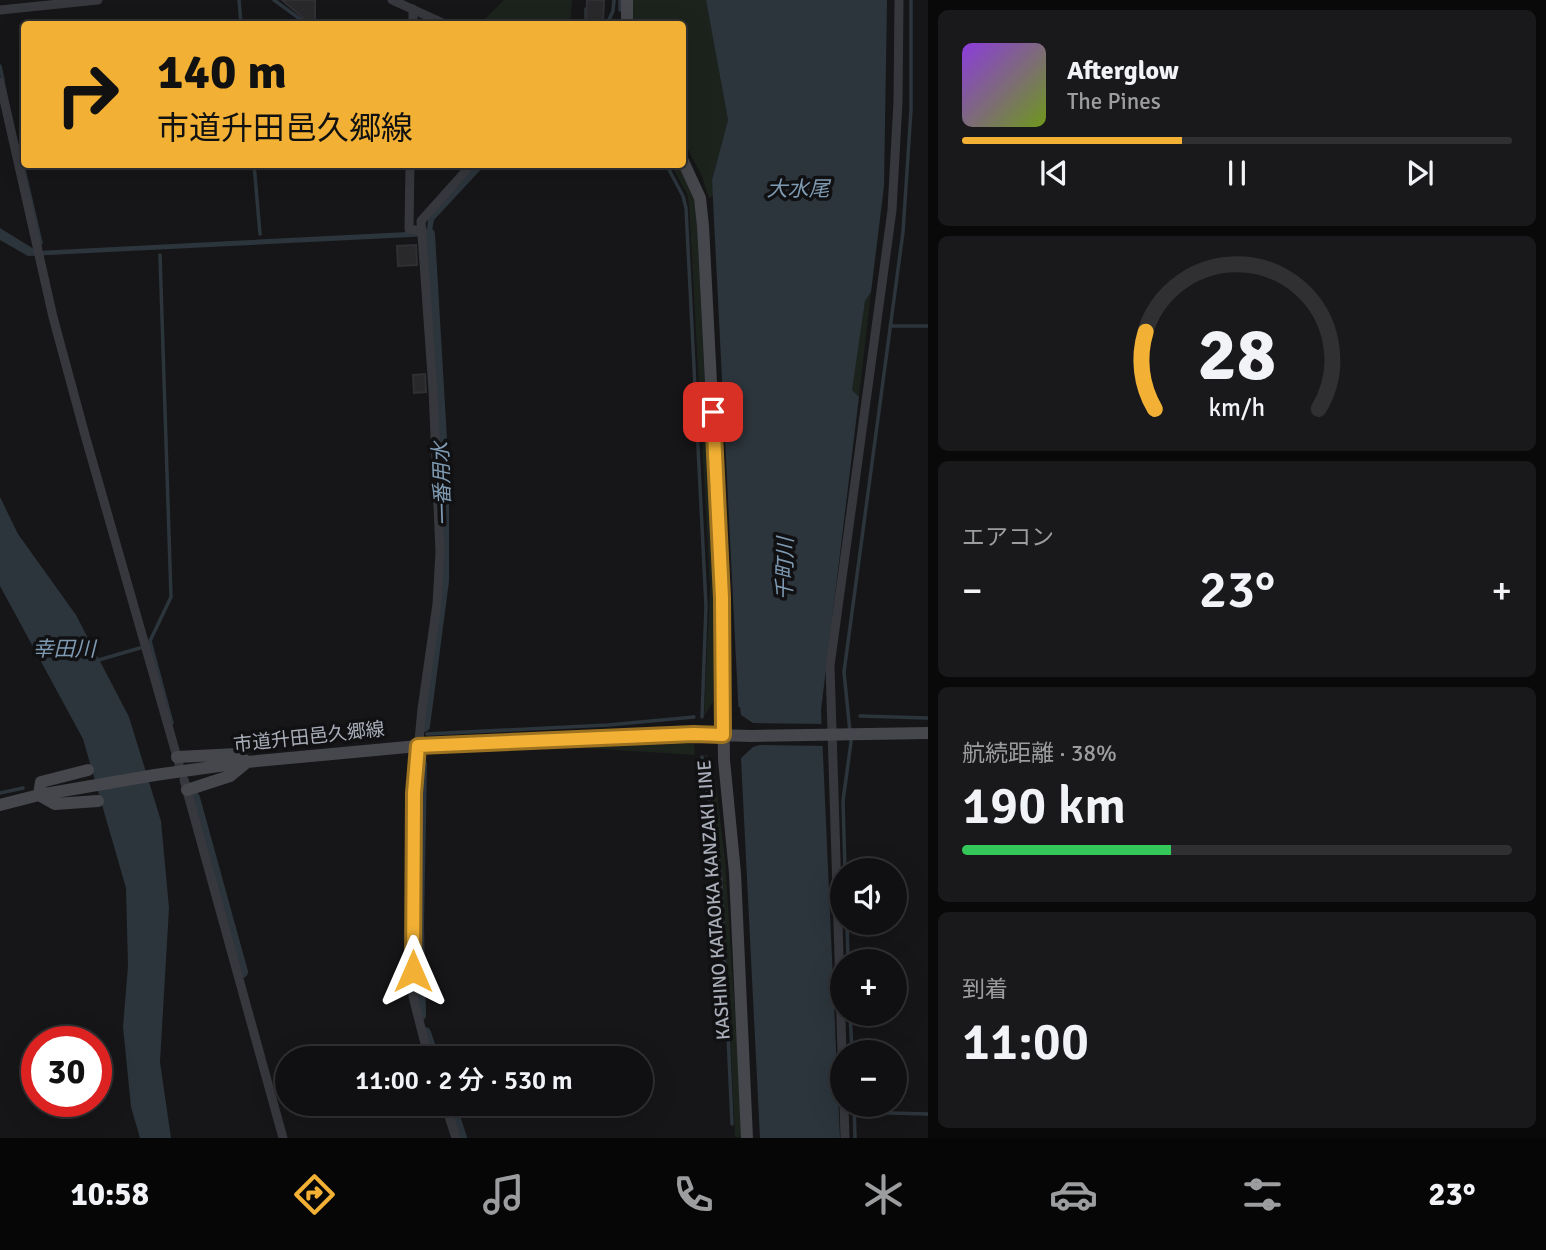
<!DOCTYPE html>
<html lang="ja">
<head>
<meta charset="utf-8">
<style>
  body { margin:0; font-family:Signika,"Noto Sans JP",sans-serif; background:#19191b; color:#f1f3f6; height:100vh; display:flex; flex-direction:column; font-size:26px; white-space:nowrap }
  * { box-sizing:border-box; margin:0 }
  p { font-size:23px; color:#9c9d9f }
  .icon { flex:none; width:38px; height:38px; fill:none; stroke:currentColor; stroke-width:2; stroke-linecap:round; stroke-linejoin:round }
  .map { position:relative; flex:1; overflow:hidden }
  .side { display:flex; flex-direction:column; gap:10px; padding:10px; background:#09090a; width:618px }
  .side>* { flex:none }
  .banner { position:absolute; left:21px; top:21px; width:665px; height:147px; border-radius:7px; box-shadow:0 7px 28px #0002,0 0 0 2px #303032; background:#f2b134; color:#111; overflow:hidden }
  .controls { position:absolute; left:830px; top:858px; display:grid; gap:14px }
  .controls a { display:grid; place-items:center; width:77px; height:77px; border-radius:50%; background:#101012; box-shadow:0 7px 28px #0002,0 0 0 2px #303032; font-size:35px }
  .speed { position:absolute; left:21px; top:1026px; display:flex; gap:14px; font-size:35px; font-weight:700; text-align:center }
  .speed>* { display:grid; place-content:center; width:91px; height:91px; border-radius:50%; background:#101012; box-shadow:0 7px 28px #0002,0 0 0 2px #303032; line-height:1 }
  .speed .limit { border:10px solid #d22; background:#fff; color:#111 }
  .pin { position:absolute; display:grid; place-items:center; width:60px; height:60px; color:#fff; margin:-30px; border-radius:14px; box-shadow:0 4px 10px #0006 }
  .me { position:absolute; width:77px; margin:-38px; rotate:0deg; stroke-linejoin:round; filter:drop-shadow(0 0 5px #0008) }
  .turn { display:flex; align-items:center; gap:24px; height:147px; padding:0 21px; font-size:32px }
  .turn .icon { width:91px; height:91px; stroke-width:2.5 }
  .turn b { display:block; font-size:49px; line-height:60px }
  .big { font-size:52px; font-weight:600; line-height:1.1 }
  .side .tile { flex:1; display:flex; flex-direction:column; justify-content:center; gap:10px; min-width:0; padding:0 24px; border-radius:10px; background:#19191b }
  .side .dial { align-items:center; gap:0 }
  .dial svg { height:182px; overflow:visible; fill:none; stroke:#303032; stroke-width:7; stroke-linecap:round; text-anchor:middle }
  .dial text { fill:#f1f3f6; stroke:none }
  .song { display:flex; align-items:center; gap:21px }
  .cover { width:84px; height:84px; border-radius:10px; background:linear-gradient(135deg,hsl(270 70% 55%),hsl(80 70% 35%)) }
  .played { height:7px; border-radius:4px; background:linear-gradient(90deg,#f2b134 40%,#303032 40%) }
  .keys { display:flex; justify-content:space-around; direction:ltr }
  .heat { display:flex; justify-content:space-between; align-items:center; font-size:38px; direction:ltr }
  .charge { height:10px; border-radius:5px; background:linear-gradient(90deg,#34c759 38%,#303032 0) }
  .trip { position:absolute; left:275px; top:1046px; width:378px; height:70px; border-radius:35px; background:#101012; box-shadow:0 7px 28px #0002,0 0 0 2px #303032; font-weight:600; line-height:70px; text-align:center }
  .tabs { display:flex; height:112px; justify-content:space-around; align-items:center; background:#060607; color:#9c9d9f }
  .tabs .icon { width:49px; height:49px }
  .tabs .selected { color:#f2b134 }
  .tabs b { font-size:32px; color:#f1f3f6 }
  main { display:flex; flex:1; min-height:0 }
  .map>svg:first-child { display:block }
  .green { fill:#1c231d }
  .water { fill:#2c353c }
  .pier { fill:#161618 }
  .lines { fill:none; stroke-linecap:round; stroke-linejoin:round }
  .stream { stroke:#2c353c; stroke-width:3.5 }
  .canal { stroke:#2c353c; stroke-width:12 }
  .building { fill:#29292c; stroke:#303034; stroke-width:2 }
  .street { stroke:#37383d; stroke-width:9 }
  .secondary { stroke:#45474d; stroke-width:12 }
  .route-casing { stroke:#9d7322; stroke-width:18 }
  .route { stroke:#f2b134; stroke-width:12 }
  .labels { text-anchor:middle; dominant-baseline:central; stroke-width:7; stroke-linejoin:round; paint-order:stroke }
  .street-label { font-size:19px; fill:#a8adb8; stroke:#111113 }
  .water-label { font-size:21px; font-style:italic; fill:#7f9bb3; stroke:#111113 }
</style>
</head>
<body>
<main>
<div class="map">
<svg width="929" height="1138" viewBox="0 0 929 1138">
  <rect width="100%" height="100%" fill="#161618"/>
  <path class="green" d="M504 0H572L570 24H484L483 21Z
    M632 0H706L728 120 712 180 713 196 709 198 701 174 683 140 682 24H632Z
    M671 165H680L694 198 696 207 715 586 713 702 704 716 710 587 689 204 687 194Z
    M871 292 859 397 851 391 865 301Z
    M694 744 695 755 568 747 567 745Z
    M705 754 713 760 725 859 743 1138 735 1137 723 881Z"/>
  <path class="water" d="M706 0H887L884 186 871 292 865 301 852 390 859 397 821 710 840 1138H760L712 180 728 120Z
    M477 165H485L434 220 431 236 28 256 0 240V228L37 251 427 231 428 219Z
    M0 497 18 534 76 615 129 717 161 821 169 908 160 1062 171 1138H140L131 1107 123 1027 128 966 126 888 83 739 0 586Z"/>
  <path class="pier" d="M740 707 741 715 753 723 825 724 826 746 760 745 753 747 739 760 736 708Z"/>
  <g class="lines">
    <path class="stream" d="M239 0 241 24
      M274 0 307 24
      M586 9V23L607 24 613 11 614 0
      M620 10V0
      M0 66 3 80
      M254 164 260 234
      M666 164 683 196 686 208 706 606 702 717
      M24 170 41 243
      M160 255 171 597 150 641 172 723
      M890 326H929
      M95 661 140 648
      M860 716 929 718
      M427 734 608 725 694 717
      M702 757 721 877 732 1124
      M0 793 23 788
      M845 870 843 801 851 742 844 672 903 232 911 110V0
      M847 922 848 961
      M850 1013 852 1052
      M854 1104 855 1138
      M854 1112 929 1114"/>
    <path class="canal" d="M424 726 443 581V473L429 234
      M194 798 242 972
      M420 1015 418 925 421 764
      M425 1033 434 1059
      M450 1105 461 1138"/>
  </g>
  <path class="building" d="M282 0H315V21H307Z
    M587 0H604L603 23 586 22Z
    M416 245 417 265 398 266 397 246Z
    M425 374 426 392 414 393 413 375Z"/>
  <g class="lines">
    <path class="street" d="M392 0 445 24
      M0 10 98 0
      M413 24V9
      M0 82 53 317 85 435 179 764
      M410 164 409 229 422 231
      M184 780 283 1138
      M842 1052 830 666 892 210 898 102 899 0
      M429 1059 413 997 414 793 422 709 437 604 440 552 433 389 421 221 472 164
      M445 1104 456 1138
      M844 1104 845 1138"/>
    <path class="secondary" d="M627 24V0
      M682 159 700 198 703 226 722 598 724 760 735 873 747 1138
      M177 757 237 754 247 762
      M187 790 230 776 247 762
      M39 795 41 782 88 770
      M39 795 55 804 98 801
      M0 805 39 795 155 775 247 762 418 746 694 734 750 736 929 733"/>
  </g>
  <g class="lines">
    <g class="route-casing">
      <path id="route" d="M413 971 414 793 418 746 694 734 723 735 722 598 713 412"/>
    </g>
    <use href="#route" class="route"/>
  </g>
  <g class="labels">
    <g class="street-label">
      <text transform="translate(309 737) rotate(-6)">市道升田邑久郷線</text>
      <text transform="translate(714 900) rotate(-94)">KASHINO KATAOKA KANZAKI LINE</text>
    </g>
    <g class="water-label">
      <text x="798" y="189">大水尾</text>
      <text transform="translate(442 484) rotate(-92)">一番用水</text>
      <text transform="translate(785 569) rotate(-89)">千町川</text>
      <text x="64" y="649">幸田川</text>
    </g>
  </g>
</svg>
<div class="controls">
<a><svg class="icon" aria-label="sound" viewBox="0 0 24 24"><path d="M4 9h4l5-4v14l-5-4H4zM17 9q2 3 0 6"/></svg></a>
<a>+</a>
<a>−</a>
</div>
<div class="speed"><div class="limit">30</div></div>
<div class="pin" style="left:713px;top:412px;background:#d93025"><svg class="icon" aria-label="arrive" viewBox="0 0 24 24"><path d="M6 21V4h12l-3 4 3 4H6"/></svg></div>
<svg class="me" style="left:413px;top:971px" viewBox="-20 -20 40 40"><path d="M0-17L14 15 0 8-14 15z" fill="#f2b134" stroke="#fff" stroke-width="4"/></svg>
<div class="trip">11:00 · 2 分 · 530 m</div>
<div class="banner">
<div class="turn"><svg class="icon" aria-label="right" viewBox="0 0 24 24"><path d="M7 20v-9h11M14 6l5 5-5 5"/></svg><div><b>140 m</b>市道升田邑久郷線</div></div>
</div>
</div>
<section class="side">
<div class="tile">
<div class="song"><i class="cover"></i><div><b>Afterglow</b><p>The Pines</p></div></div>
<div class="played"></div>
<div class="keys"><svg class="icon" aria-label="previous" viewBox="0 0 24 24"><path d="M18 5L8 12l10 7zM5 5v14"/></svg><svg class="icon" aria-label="pause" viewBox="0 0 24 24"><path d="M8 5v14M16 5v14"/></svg><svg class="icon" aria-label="next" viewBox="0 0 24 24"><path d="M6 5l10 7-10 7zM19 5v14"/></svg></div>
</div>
<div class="tile dial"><svg viewBox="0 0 100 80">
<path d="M14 69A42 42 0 1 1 86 69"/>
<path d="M14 69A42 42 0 0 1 10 35" stroke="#f2b134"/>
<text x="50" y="56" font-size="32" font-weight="700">28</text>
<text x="50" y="72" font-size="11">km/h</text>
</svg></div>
<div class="tile"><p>エアコン</p>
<div class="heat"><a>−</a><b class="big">23°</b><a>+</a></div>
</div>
<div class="tile"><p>航続距離 · 38%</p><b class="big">190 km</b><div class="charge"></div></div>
<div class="tile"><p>到着</p><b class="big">11:00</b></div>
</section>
</main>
<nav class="tabs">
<b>10:58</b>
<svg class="icon selected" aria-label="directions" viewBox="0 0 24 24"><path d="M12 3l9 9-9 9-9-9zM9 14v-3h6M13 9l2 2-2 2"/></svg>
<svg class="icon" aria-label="music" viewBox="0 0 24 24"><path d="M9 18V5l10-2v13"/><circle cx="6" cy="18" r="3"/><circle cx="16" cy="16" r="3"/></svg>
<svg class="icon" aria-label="phone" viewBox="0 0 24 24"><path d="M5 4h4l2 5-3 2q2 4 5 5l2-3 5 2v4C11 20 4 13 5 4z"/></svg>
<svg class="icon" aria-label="climate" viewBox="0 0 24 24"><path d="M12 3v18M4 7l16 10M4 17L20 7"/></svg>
<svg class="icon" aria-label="car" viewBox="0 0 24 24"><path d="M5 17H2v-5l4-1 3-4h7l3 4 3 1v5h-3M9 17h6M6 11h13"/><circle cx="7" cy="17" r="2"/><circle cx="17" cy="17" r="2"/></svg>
<svg class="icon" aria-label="filters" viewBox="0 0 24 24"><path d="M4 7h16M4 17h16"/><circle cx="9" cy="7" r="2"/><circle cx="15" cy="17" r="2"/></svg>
<b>23°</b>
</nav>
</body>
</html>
